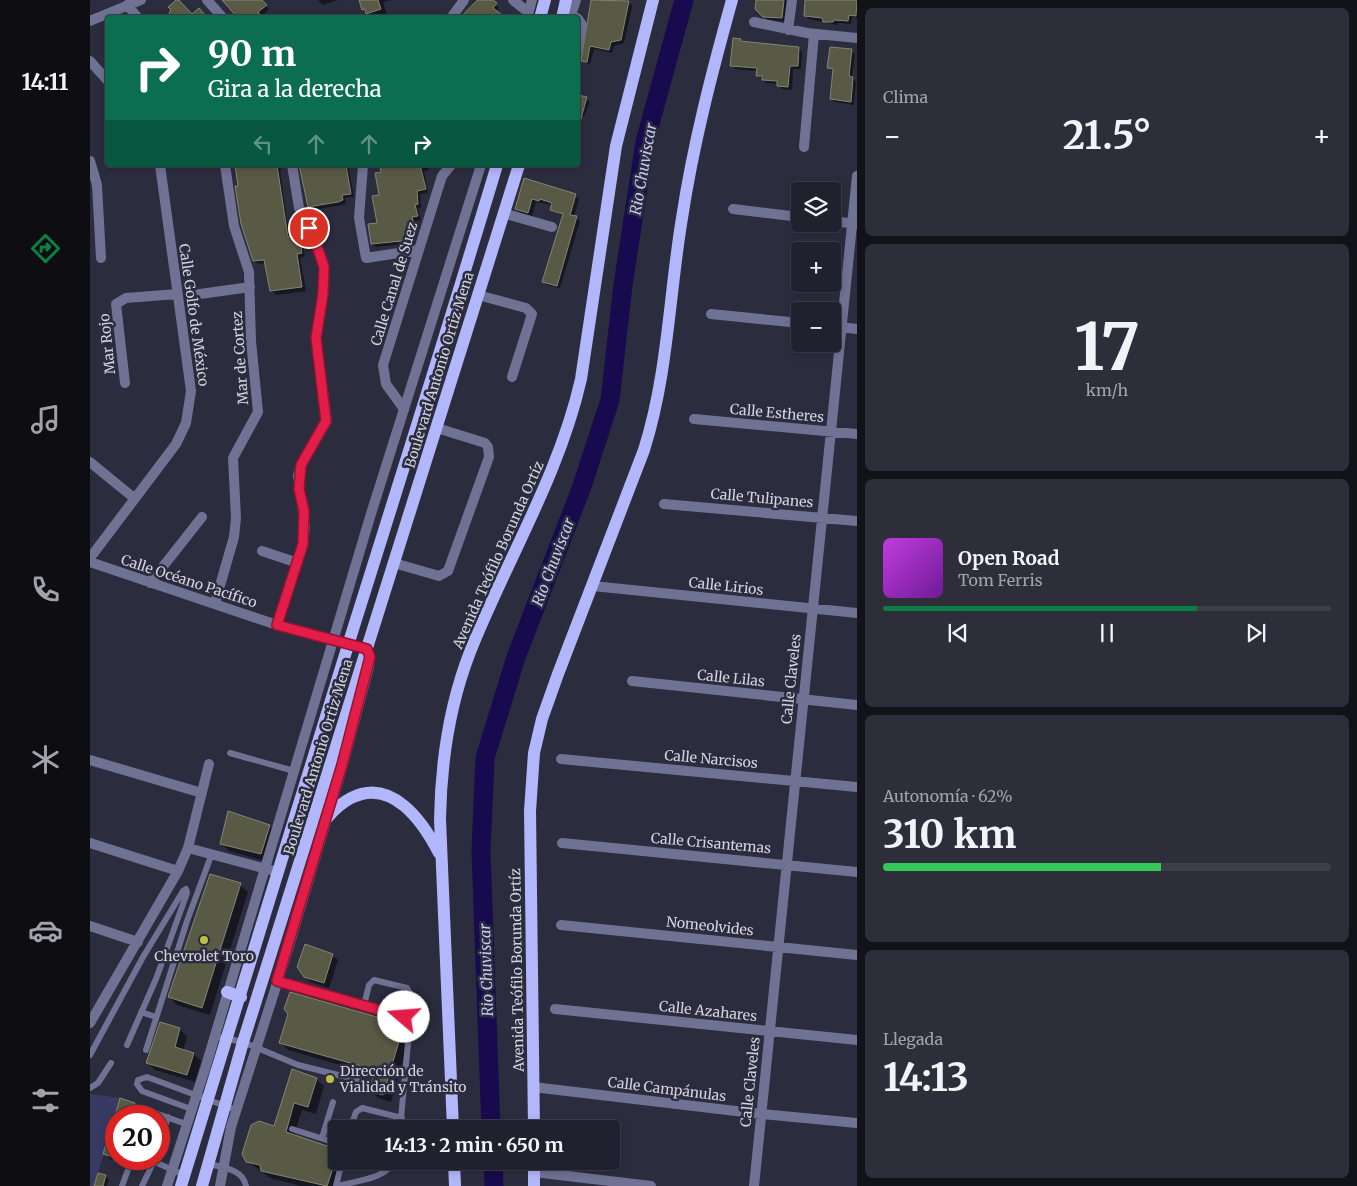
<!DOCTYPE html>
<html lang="es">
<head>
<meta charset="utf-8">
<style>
  body { margin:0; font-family:Merriweather,serif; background:#2d2e3a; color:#f1f3f6; height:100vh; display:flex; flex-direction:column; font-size:19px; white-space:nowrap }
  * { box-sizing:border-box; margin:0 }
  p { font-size:16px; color:#a2a3aa }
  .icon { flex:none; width:28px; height:28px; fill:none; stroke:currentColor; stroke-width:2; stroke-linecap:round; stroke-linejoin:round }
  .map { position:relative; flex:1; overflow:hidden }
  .drawer { display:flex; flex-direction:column; gap:8px; padding:8px; background:#121219; width:500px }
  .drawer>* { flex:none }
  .top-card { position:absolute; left:15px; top:15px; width:475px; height:152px; border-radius:5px; box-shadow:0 2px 8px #0003,0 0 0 1px #3d3e4a; background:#0b6e4f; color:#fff; overflow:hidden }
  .buttons { position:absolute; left:701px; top:182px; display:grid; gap:10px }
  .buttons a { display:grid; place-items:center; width:50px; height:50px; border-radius:5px; background:#20212e; box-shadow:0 2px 8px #0003,0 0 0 1px #3d3e4a; font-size:25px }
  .speed { position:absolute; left:15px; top:1105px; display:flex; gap:10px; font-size:25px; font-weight:700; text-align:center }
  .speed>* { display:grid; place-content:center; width:65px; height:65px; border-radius:50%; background:#20212e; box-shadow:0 2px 8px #0003,0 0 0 1px #3d3e4a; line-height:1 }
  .speed .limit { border:8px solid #d22; background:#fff; color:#111 }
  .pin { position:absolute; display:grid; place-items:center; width:42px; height:42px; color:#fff; margin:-21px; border:2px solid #fff; border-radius:50%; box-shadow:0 1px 5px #0007 }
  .me { position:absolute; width:55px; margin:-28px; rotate:288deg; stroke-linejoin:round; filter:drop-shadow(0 0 4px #0008) }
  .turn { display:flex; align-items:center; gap:18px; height:105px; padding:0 20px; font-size:22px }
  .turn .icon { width:65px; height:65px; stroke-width:2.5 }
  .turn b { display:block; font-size:35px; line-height:42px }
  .lanes { display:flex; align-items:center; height:48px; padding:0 20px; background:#0003; justify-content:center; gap:25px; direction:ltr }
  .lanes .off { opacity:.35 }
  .big { font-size:38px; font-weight:700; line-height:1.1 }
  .drawer .widget { flex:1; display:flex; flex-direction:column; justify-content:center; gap:8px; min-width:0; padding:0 18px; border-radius:8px; background:#2d2e3a }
  .drawer .dial { align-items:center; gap:0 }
  .dial b { font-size:65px; line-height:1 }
  .song { display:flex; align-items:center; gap:15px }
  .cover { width:60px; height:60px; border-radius:8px; background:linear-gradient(135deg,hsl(290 70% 55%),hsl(280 70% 35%)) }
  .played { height:5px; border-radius:2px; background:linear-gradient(90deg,#0b8043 70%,#3d3e4a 70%) }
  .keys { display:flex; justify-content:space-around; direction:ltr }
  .heat { display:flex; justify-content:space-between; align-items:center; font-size:28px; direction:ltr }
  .charge { height:8px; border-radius:4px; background:linear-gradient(90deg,#34c759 62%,#3d3e4a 0) }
  .trip { position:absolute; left:238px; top:1120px; width:292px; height:50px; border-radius:5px; background:#20212e; box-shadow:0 2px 8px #0003,0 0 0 1px #3d3e4a; font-weight:700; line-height:50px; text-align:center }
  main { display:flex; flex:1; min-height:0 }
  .dock { display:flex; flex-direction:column; width:90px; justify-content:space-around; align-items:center; background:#0d0d12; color:#a2a3aa }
  .dock .icon { width:35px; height:35px }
  .dock .selected { color:#0b8043 }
  .dock b { font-size:22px; color:#f1f3f6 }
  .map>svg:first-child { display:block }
  .park { fill:#383a64 }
  .shadow { fill:#0007 }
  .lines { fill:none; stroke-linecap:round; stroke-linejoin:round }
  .river { stroke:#170a4e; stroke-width:19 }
  .building { fill:#585a45; stroke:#848670 }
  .service { stroke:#707294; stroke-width:6 }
  .minor { stroke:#707294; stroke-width:10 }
  .tertiary { stroke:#707294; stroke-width:10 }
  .primary { stroke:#b2b6fb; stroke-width:12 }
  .route-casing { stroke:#92132f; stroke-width:12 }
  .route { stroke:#e11d48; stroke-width:9 }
  .poi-dot { fill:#bac045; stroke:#2b2c3e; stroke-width:2 }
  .labels { text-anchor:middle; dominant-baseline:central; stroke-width:5; stroke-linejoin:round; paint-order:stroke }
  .street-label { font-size:14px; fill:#d3d4e0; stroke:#2b2c3e }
  .poi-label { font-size:14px; fill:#d3d4e0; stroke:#2b2c3e }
  .water-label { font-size:15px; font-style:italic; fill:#c6caf3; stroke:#2b2c3e }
</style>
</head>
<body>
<main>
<nav class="dock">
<b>14:11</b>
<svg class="icon selected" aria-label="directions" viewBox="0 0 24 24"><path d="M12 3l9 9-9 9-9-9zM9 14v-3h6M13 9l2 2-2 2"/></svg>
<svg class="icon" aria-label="music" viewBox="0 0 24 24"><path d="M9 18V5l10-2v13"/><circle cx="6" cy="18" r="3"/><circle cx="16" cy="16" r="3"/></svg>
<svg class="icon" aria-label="phone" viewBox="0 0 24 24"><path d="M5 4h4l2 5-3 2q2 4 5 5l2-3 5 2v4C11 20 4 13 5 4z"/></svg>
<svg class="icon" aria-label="climate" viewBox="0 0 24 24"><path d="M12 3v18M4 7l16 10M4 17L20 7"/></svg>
<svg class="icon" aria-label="car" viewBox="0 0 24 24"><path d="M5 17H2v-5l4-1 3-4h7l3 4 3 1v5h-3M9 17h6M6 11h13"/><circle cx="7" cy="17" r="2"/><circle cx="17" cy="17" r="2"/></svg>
<svg class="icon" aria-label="filters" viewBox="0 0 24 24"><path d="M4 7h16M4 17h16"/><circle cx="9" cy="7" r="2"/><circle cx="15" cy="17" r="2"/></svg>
</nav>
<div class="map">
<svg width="767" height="1186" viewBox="0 0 767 1186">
  <rect width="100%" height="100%" fill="#2b2c3e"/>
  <path class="park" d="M0 1094 31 1098 4 1186H0Z"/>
  <path class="shadow" d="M135 0H171L179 9 171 17Z
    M228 0H248L233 5Z
    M271 0H301L293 2 298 17 282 18 273 9Z
    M385 0H401L409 8 406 12 371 18Z
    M503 0 538 2 542 6 534 43 524 46 522 53 504 49 500 65 493 60Z
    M667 0H697L695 21 677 20 667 9Z
    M716 0H767V18L762 17 761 24 748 23 747 25 719 19 715 16Z
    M650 40 653 43 708 48 712 52 711 69H703L702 90 692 89 688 84 676 83 667 75 668 71 645 69 642 65Z
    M761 51 765 54 762 78 766 82 764 105 745 102 741 99 744 72 738 68Z
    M488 96 496 98 500 102 494 116 488 114Z
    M143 165H194L190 170 198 227 200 238 208 237 212 241 215 257 210 258 216 291 186 295 182 291 176 263 168 264 164 260 147 170Z
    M214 165H258L264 197 255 198 256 203 252 205 223 210 216 198 210 166Z
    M296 165H338L339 170 334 171 338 193 330 194 331 208H328L331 220 325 221 326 227 322 228 325 243 286 247 283 244 288 224 293 173Z
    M435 180 485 196 489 199 484 217 490 221 470 288 457 285 454 282 473 216 462 210 463 205 446 202 442 216 430 213 427 209Z
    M179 826 187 833 175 861 139 851 132 844Z
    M150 885 158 892 120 1015 87 1005 79 997Z
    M242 955 248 960 239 988 221 982 215 976Z
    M311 1026 320 1037 301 1102 288 1098 280 1090 285 1075 198 1050 191 1043Z
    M90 1029 97 1037 93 1051 104 1054 111 1061 105 1082 65 1070 57 1062Z
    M202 1071 226 1079 234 1086 226 1114 212 1110 204 1136 246 1150V1161H255L247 1186H211L180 1178 157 1161 185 1128Z
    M31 1100 44 1104 50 1109 48 1116H26V1159H34L33 1163 20 1159 14 1153Z
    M69 1121 77 1127 69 1150Z
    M48 1159H66L61 1173 52 1170 47 1164Z
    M15 1176 19 1180 17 1186H5Z"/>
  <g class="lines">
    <path class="river" d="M401 1129 391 851 395 758 426 657 491 489 520 400 533 285 555 142 594 0
      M403 1161 404 1186"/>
  </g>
  <path class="building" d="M86 0H89L102 14 109 8 118 18H83L79 13 81 10 78 7Z
    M132 0H172L177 5 168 12 173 18H148Z
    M269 0H288L291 9 276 14 275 9 272 10Z
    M387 0H403L407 3 403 8 416 18H370Z
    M501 0 539 1 531 40 521 42 519 50 500 46 497 62 491 61Z
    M666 0H694L692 18 673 17 665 9Z
    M715 0H767L766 16 759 15 758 21 744 20 743 22H733L732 18 714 16Z
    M643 38 651 39 650 41 709 47 708 66H700L698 87 687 86V81L672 80V76H666L667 68 640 66Z
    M740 47 762 49 759 76 763 77 761 102 740 99 743 69 737 68Z
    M488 95 497 97 490 122H488Z
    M145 165H187L198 237 209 235 212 253 207 254 212 287 180 291 174 260 163 261 151 224 145 186H148Z
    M209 165H256L261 194 252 195 253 200 248 202 218 207Z
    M290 165H330L336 189 327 191 328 204 325 205 328 216 322 217 324 224 319 225 322 240 281 244 278 224 287 223 282 196 289 195 285 173 291 172Z
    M434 178 486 194 480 215 487 216 467 286 452 282 473 214 460 210 462 203 450 199 449 201 442 199 438 213 425 209Z
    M138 811 180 825 171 854 130 844Z
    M120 874 151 883 112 1008 78 997Z
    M215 944 243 954 234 983 214 977 207 967Z
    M200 992 311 1024 313 1028 293 1095 279 1091 285 1070 189 1043 198 1014 194 1009Z
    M70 1022 90 1028 85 1047 104 1053 97 1075 56 1063Z
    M202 1069 227 1078 218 1107 204 1103 196 1132 246 1149V1159L237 1186 171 1171 170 1165 156 1162 152 1154 161 1125 169 1121 184 1126Z
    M30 1098 45 1103 40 1116H25Z
    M24 1117H26V1158L13 1154Z
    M47 1159H60L55 1168 45 1165Z
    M8 1173 16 1175 13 1186H4Z"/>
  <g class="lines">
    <path class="service" d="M482 13 489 17 494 24 488 57
      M140 753 204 771
      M187 981 314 1017 319 1032 310 1129
      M274 1005 279 985 284 980 317 988 320 993 314 1017
      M51 1012 66 1017
      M124 1036 153 1042 208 1065 268 1080
      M56 1050 97 921 121 856
      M0 1055 53 957 93 891 96 889 97 893 66 979 37 1045
      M0 1088 8 1083 21 1063
      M101 1109 52 1091 47 1084 48 1080 57 1077 146 1110
      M57 1116 65 1113 96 1124
      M202 1129 246 1143
      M260 1129 266 1112 272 1108 312 1118
      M232 1138 243 1102
      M69 1148 78 1117
      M65 1162 94 1175
      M118 1164C132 1167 153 1169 156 1186
      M32 1186 42 1159
      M52 1186 65 1159
      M246 1186 252 1161
      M248 1186C265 1181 297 1179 304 1161"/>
    <path class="minor" d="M117 0 133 18
      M423 0 438 12
      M37 5 48 18
      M361 18 374 0
      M0 21 51 0
      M664 22 717 33 767 38
      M698 30 702 0
      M0 61 18 81
      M714 147 724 34
      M0 161 7 185 11 258
      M273 165 269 218 276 258 328 250
      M643 209 710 217
      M413 213 462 227
      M742 221 767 224
      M103 295 160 287
      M388 295 436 308 442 314 422 377
      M621 314 710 323
      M742 326 767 329
      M35 383 26 304 36 298 87 294
      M314 409 296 384 293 365 352 176 361 165
      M604 419 767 434
      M0 462 44 498
      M574 504 767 521
      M172 551 208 563
      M0 558 86 444 96 423 101 391 70 165
      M0 562 187 625 277 649 280 657 279 667 253 765 199 946 141 1127 130 1186
      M304 563 349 576 358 571 399 457 398 447 395 443 347 428
      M60 583 112 517
      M503 586 767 613
      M125 603 144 537 146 518 143 458 168 412 161 341 159 272 144 226 135 165
      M187 625 213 543 215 527 208 476 211 465 237 421 226 339 233 294 234 267 224 237 209 208 202 165
      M542 681 767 705
      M471 759 767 787
      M0 760 112 793
      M0 843 88 871
      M472 843 767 872
      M98 848 188 872
      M471 925 767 955
      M0 926 48 942
      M465 1009 767 1040
      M0 1023 88 871 98 848 119 764
      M443 1087 671 1114 767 1123
      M444 1172 561 1186
      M664 1186 767 176"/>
    <path class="tertiary" d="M437 18 442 0
      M480 18 486 0
      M77 1186 115 1069 280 517 391 165"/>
    <path class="primary" d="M450 18 455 0
      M472 18 476 0
      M237 818C244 810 251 803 261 798 302 777 333 822 349 853
      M137 992 151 997
      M363 1129 350 819C351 762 359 706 380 652 416 561 469 476 491 379L526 146 563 0
      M444 1129 440 811 444 753 452 719 468 674 554 450C578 374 579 296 592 218 603 145 622 72 642 0
      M364 1161 365 1186
      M444 1161V1186
      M91 1186C148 1005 202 823 259 642 309 483 359 325 407 165
      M112 1186 153 1042 429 165"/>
  </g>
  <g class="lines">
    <g class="route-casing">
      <path id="route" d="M219 228 224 237 234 267 233 294 226 338 236 421 211 465 209 489 214 511 213 544 187 625 277 649 280 657 252 765 187 981 314 1017"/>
    </g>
    <use href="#route" class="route"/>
  </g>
  <g class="poi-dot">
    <circle cx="114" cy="940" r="5"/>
    <circle cx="240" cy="1079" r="5"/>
  </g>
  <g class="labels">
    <g class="street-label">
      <text transform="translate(304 284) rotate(-73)">Calle Canal de Suez</text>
      <text transform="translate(104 315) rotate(82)">Calle Golfo de México</text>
      <text transform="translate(17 344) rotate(-96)">Mar Rojo</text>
      <text transform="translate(150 358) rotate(-94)">Mar de Cortez</text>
      <text transform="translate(349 370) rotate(-73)">Boulevard Antonio Ortiz Mena</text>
      <text transform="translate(687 413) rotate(5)">Calle Estheres</text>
      <text transform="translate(672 498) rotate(5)">Calle Tulipanes</text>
      <text transform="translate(408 555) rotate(-66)">Avenida Teófilo Borunda Ortíz</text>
      <text transform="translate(99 581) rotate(18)">Calle Océano Pacífico</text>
      <text transform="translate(636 586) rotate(6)">Calle Lirios</text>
      <text transform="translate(641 678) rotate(6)">Calle Lilas</text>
      <text transform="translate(701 679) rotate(-84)">Calle Claveles</text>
      <text transform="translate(228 757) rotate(-73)">Boulevard Antonio Ortiz Mena</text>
      <text transform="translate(621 759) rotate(5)">Calle Narcisos</text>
      <text transform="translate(621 843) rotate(5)">Calle Crisantemas</text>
      <text transform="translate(620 926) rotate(6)">Nomeolvides</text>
      <text transform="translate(427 970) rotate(-91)">Avenida Teófilo Borunda Ortíz</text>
      <text transform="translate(618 1011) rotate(6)">Calle Azahares</text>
      <text transform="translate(660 1082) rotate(-84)">Calle Claveles</text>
      <text transform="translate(577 1089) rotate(7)">Calle Campánulas</text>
    </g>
    <g class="poi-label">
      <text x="114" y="956">Chevrolet Toro</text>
      <text x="250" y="1071" text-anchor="start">Dirección de<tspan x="250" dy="16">Vialidad y Tránsito</tspan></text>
    </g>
    <g class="water-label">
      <text transform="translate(553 169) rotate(-80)">Rio Chuviscar</text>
      <text transform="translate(463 562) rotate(-69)">Rio Chuviscar</text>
      <text transform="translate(396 970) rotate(-92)">Rio Chuviscar</text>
    </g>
  </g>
</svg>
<div class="buttons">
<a><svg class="icon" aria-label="layers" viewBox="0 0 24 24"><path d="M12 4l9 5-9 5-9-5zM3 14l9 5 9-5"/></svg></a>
<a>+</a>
<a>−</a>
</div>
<div class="speed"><div class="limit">20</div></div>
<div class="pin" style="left:219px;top:228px;background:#d93025"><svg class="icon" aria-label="arrive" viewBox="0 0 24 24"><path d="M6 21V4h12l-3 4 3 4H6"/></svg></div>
<svg class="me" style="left:314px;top:1017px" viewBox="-20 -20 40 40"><circle r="19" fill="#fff"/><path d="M0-13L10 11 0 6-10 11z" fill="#e11d48"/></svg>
<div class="trip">14:13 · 2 min · 650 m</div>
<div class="top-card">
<div class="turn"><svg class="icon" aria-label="right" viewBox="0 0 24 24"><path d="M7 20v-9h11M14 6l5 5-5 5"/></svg><div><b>90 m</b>Gira a la derecha</div></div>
<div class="lanes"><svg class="icon off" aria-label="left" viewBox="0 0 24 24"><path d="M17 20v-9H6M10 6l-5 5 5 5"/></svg><svg class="icon off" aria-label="ahead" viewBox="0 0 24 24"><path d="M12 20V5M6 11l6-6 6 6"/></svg><svg class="icon off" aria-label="ahead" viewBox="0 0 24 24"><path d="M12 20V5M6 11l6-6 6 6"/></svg><svg class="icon" aria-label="right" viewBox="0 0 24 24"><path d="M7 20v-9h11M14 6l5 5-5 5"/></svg></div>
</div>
</div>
<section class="drawer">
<div class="widget"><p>Clima</p>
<div class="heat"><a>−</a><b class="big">21.5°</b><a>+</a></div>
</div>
<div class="widget dial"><b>17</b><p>km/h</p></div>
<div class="widget">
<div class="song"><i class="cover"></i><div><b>Open Road</b><p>Tom Ferris</p></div></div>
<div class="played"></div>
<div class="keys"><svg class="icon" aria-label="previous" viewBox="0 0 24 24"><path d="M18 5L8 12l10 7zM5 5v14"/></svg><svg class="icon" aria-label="pause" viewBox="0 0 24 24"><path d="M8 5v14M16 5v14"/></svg><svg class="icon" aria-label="next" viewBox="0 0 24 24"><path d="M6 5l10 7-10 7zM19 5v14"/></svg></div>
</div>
<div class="widget"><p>Autonomía · 62%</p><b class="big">310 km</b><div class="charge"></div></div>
<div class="widget"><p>Llegada</p><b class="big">14:13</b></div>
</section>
</main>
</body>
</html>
